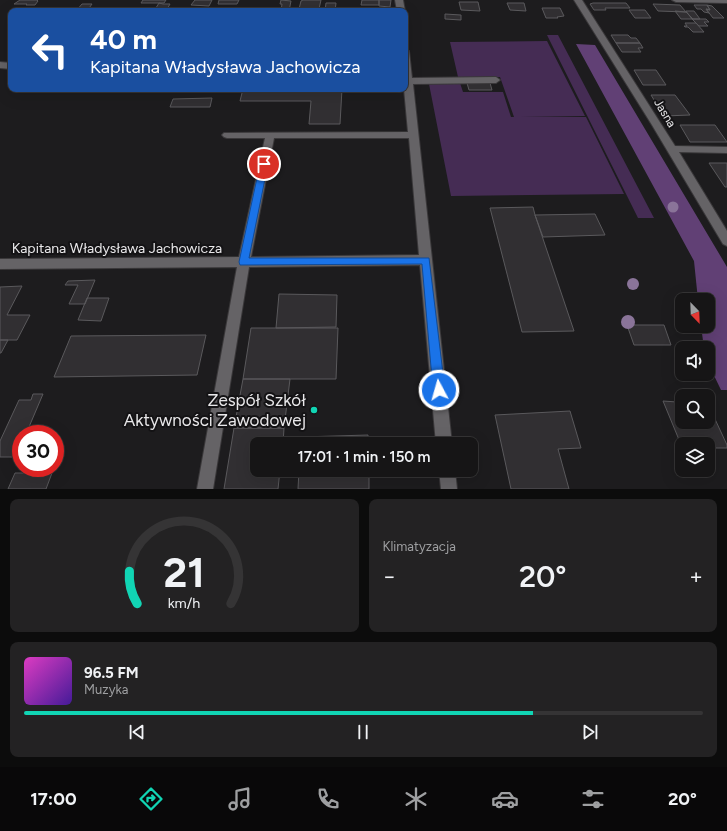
<!DOCTYPE html>
<html lang="pl">
<head>
<meta charset="utf-8">
<style>
  body { margin:0; font-family:Figtree,sans-serif; background:#232223; color:#f1f3f6; height:100vh; display:flex; flex-direction:column; font-size:15px; white-space:nowrap }
  * { box-sizing:border-box; margin:0 }
  p { font-size:13px; color:#9e9fa1 }
  .icon { flex:none; width:22px; height:22px; fill:none; stroke:currentColor; stroke-width:2; stroke-linecap:round; stroke-linejoin:round }
  .map { position:relative; height:489px; overflow:hidden }
  .sheet { display:flex; flex-direction:column; gap:10px; padding:10px; background:#0c0c0c; flex:1 }
  .sheet>* { flex:none }
  .banner { position:absolute; left:8px; top:8px; width:400px; height:84px; border-radius:8px; box-shadow:0 4px 16px #0002,0 0 0 1px #353435; background:#1a4fa0; color:#fff; overflow:hidden }
  .needle { width:26px; rotate:157deg }
  .fabs { position:absolute; left:675px; top:293px; display:grid; gap:8px }
  .fabs a { display:grid; place-items:center; width:40px; height:40px; border-radius:8px; background:#161516; box-shadow:0 4px 16px #0002,0 0 0 1px #353435; font-size:20px }
  .speed { position:absolute; left:12px; top:425px; display:flex; gap:8px; font-size:20px; font-weight:700; text-align:center }
  .speed>* { display:grid; place-content:center; width:52px; height:52px; border-radius:50%; background:#161516; box-shadow:0 4px 16px #0002,0 0 0 1px #353435; line-height:1 }
  .speed .limit { border:6px solid #d22; background:#fff; color:#111 }
  .pin { position:absolute; display:grid; place-items:center; width:34px; height:34px; color:#fff; margin:-17px; border:2px solid #fff; border-radius:50%; box-shadow:0 1px 4px #0007 }
  .me { position:absolute; width:44px; margin:-22px; rotate:354deg; stroke-linejoin:round; filter:drop-shadow(0 0 3px #0008) }
  .turn { display:flex; align-items:center; gap:14px; height:84px; padding:0 16px; font-size:18px }
  .turn .icon { width:52px; height:52px; stroke-width:2.5 }
  .turn b { display:block; font-size:28px; line-height:34px }
  .big { font-size:30px; font-weight:600; line-height:1.1 }
  .sheet .widget { flex:1; display:flex; flex-direction:column; justify-content:center; gap:6px; min-width:0; padding:0 14px; border-radius:8px; background:#232223 }
  .sheet .dial { align-items:center; gap:0 }
  .dial svg { height:104px; overflow:visible; fill:none; stroke:#353435; stroke-width:7; stroke-linecap:round; text-anchor:middle }
  .dial text { fill:#f1f3f6; stroke:none }
  .song { display:flex; align-items:center; gap:12px }
  .cover { width:48px; height:48px; border-radius:6px; background:linear-gradient(135deg,hsl(310 70% 55%),hsl(260 70% 35%)) }
  .played { height:4px; border-radius:2px; background:linear-gradient(90deg,#11d5b4 75%,#353435 75%) }
  .keys { display:flex; justify-content:space-around; direction:ltr }
  .heat { display:flex; justify-content:space-between; align-items:center; font-size:22px; direction:ltr }
  .sheet .tiles { flex:1; display:grid; gap:10px; grid-template-columns:1fr 1fr }
  .widget:last-child { grid-column:span 2 }
  .trip { position:absolute; left:250px; top:437px; width:228px; height:40px; border-radius:8px; background:#161516; box-shadow:0 4px 16px #0002,0 0 0 1px #353435; font-weight:600; line-height:40px; text-align:center }
  .dock { display:flex; height:64px; justify-content:space-around; align-items:center; background:#090809; color:#9e9fa1 }
  .dock .icon { width:28px; height:28px }
  .dock .current { color:#11d5b4 }
  .dock b { font-size:18px; color:#f1f3f6 }
  .map>svg:first-child { display:block }
  .green { fill:#452c54 }
  .forest { fill:#614075 }
  .building { fill:#312f32; stroke:#5a595c }
  .lines { fill:none; stroke-linecap:round; stroke-linejoin:round }
  .minor-casing { stroke:#3a383a; stroke-width:2 }
  .minor { fill:#656366; fill-rule:evenodd }
  .tree { fill:#8a7499 }
  .route { fill:#1a73e8; stroke:#114b97 }
  .poi-dot { fill:#11d5b4; stroke:#141315; stroke-width:1.5 }
  .labels { text-anchor:middle; dominant-baseline:central; stroke-width:4; stroke-linejoin:round; paint-order:stroke }
  .far-street-label { font-size:12px; fill:#e9e8ea; stroke:#141315 }
  .street-label { font-size:14px; fill:#e9e8ea; stroke:#141315 }
  .near-poi-label { font-size:17px; fill:#e9e8ea; stroke:#141315; text-anchor:end }
</style>
</head>
<body>
<div class="map">
<svg width="727" height="489" viewBox="0 0 727 489">
  <rect width="100%" height="100%" fill="#1d1c1e"/>
  <path class="green" d="M547 35H558L654 218H638Z
    M547 41 585 116 521 117H586L624 194 451 196 429 84 460 83 463 92H503L511 117H514L500 77H458L450 42Z"/>
  <path class="forest" d="M576 44 595 45 727 267V390H721L708 363V348H704L701 326H708V300H698L694 261Z"/>
  <path class="building" d="M20 0H38L37 1H38L35 5H26L27 4H14Z
    M143 0H166L164 3H141Z
    M195 0H212L209 6 191 5Z
    M219 0H239L237 4H218Z
    M281 0 291 1 289 11H281L282 4H280Z
    M303 0H321L319 9H299L301 1Z
    M362 0H379V5H361Z
    M379 0H391L390 7 379 6Z
    M459 2H478L480 11 461 10Z
    M159 3 163 4H170L166 11H154Z
    M326 3H336L335 11H325Z
    M507 3H524L526 11 510 10Z
    M593 3H626L630 8H605L606 10H594L590 4Z
    M82 4H92L87 11H76Z
    M653 4 680 5 686 12 658 11Z
    M694 5H707L710 10 706 9 709 13 704 12 701 9H697Z
    M707 5 712 6 724 18H713L706 9 710 10Z
    M542 8H560L564 16 557 17 558 18H546Z
    M629 10H645L651 18H635Z
    M675 11 686 12 693 19H681Z
    M686 11H694L700 19H692Z
    M445 14 461 15V20L445 19Z
    M692 19H706L709 22H704L708 26H699Z
    M685 23H696L704 32H693L688 27H685L684 26H687Z
    M611 35H628L631 38H636L640 43H616Z
    M616 43H640L643 48H638L641 52H622Z
    M634 70H656L666 85H643Z
    M467 83H490L492 90H469Z
    M243 89H342L340 124H309L311 101H240Z
    M651 95H675L690 115 664 116Z
    M212 98 210 107H170L173 99Z
    M680 125H715L727 142H690Z
    M709 163H727V187H725Z
    M533 207 535 215 574 331 522 332 490 208Z
    M595 214 605 235 543 237 535 215Z
    M95 280 85 304H69L78 285H65L68 281Z
    M22 286 7 315H30L17 340H0V287Z
    M279 294 337 295 336 327 276 328Z
    M87 298H109L101 321 78 320Z
    M627 325H664L671 345H634Z
    M251 328H338L336 379H243Z
    M206 335 197 375 54 377 71 336Z
    M0 340H8L1 353H0Z
    M243 379H290L284 428H234Z
    M33 394H43L26 434H21V445L16 457H0V441L19 400H31Z
    M663 401 677 402 678 404H682V422H708V404L727 445V448H708V444H682V447Z
    M570 411 581 448 558 449 569 489H511L495 415Z
    M234 428H284L283 444H257V470H280L278 489H224Z
    M368 435V444H300L301 437Z
    M299 470H369V489H298Z
    M15 473H52L46 489H8Z"/>
  <g class="lines">
    <g class="minor-casing">
      <path id="minor" d="M395 0H403L405 11H397Z
        M574 0H582L675 146 727 147V153L679 152 727 231V246L723 244 652 125Z
        M672 0H727V3L676 2Z
        M405 49 409 51 412 78 496 77 500 80 496 83 413 84 452 444H436L420 265 249 267 213 489H197L237 267 0 269V259L239 257 265 138H227L224 137 222 135 224 133 408 132 404 89ZM274 138H409L419 255 251 257Z
        M0 62 11 63V69L0 68Z
        M439 470H455L457 489H441Z"/>
    </g>
    <use href="#minor" class="minor"/>
  </g>
  <g class="tree">
    <circle cx="673" cy="207" r="5.5"/>
    <circle cx="633" cy="284" r="6"/>
    <circle cx="628" cy="322" r="7"/>
  </g>
  <path class="route" d="M264 161 268 164 249 258H429L445 390 443 394 439 396 435 394 433 390 422 264 240 265 239 262 260 164Z"/>
  <circle class="poi-dot" cx="314" cy="410" r="4"/>
  <g class="labels">
    <g class="far-street-label">
      <text transform="translate(665 113) rotate(59)">Jasna</text>
    </g>
    <g class="street-label">
      <text x="117" y="248">Kapitana Władysława Jachowicza</text>
    </g>
    <g class="near-poi-label">
      <text x="306" y="400">Zespół Szkół<tspan x="306" dy="20">Aktywności Zawodowej</tspan></text>
    </g>
  </g>
</svg>
<div class="fabs">
<a><svg class="needle" viewBox="-14 -14 28 28"><path d="M0-13l5 13h-10z" fill="#e53935"/><path d="M0 13l5-13h-10z" fill="#9e9fa1"/></svg></a>
<a><svg class="icon" aria-label="sound" viewBox="0 0 24 24"><path d="M4 9h4l5-4v14l-5-4H4zM17 9q2 3 0 6"/></svg></a>
<a><svg class="icon" aria-label="search" viewBox="0 0 24 24"><circle cx="10" cy="10" r="6"/><path d="M15 15l6 6"/></svg></a>
<a><svg class="icon" aria-label="layers" viewBox="0 0 24 24"><path d="M12 4l9 5-9 5-9-5zM3 14l9 5 9-5"/></svg></a>
</div>
<div class="speed"><div class="limit">30</div></div>
<div class="pin" style="left:264px;top:164px;background:#d93025"><svg class="icon" aria-label="arrive" viewBox="0 0 24 24"><path d="M6 21V4h12l-3 4 3 4H6"/></svg></div>
<svg class="me" style="left:439px;top:390px" viewBox="-20 -20 40 40"><circle r="17" fill="#1a73e8" stroke="#fff" stroke-width="3"/><path d="M0-11L8 9 0 5-8 9z" fill="#fff"/></svg>
<div class="trip">17:01 · 1 min · 150 m</div>
<div class="banner">
<div class="turn"><svg class="icon" aria-label="left" viewBox="0 0 24 24"><path d="M17 20v-9H6M10 6l-5 5 5 5"/></svg><div><b>40 m</b>Kapitana Władysława Jachowicza</div></div>
</div>
</div>
<section class="sheet">
<div class="tiles">
<div class="widget dial"><svg viewBox="0 0 100 80">
<path d="M14 69A42 42 0 1 1 86 69"/>
<path d="M14 69A42 42 0 0 1 8 44" stroke="#11d5b4"/>
<text x="50" y="56" font-size="32" font-weight="700">21</text>
<text x="50" y="72" font-size="11">km/h</text>
</svg></div>
<div class="widget"><p>Klimatyzacja</p>
<div class="heat"><a>−</a><b class="big">20°</b><a>+</a></div>
</div>
<div class="widget">
<div class="song"><i class="cover"></i><div><b>96.5 FM</b><p>Muzyka</p></div></div>
<div class="played"></div>
<div class="keys"><svg class="icon" aria-label="previous" viewBox="0 0 24 24"><path d="M18 5L8 12l10 7zM5 5v14"/></svg><svg class="icon" aria-label="pause" viewBox="0 0 24 24"><path d="M8 5v14M16 5v14"/></svg><svg class="icon" aria-label="next" viewBox="0 0 24 24"><path d="M6 5l10 7-10 7zM19 5v14"/></svg></div>
</div>
</div>
</section>
<nav class="dock">
<b>17:00</b>
<svg class="icon current" aria-label="directions" viewBox="0 0 24 24"><path d="M12 3l9 9-9 9-9-9zM9 14v-3h6M13 9l2 2-2 2"/></svg>
<svg class="icon" aria-label="music" viewBox="0 0 24 24"><path d="M9 18V5l10-2v13"/><circle cx="6" cy="18" r="3"/><circle cx="16" cy="16" r="3"/></svg>
<svg class="icon" aria-label="phone" viewBox="0 0 24 24"><path d="M5 4h4l2 5-3 2q2 4 5 5l2-3 5 2v4C11 20 4 13 5 4z"/></svg>
<svg class="icon" aria-label="climate" viewBox="0 0 24 24"><path d="M12 3v18M4 7l16 10M4 17L20 7"/></svg>
<svg class="icon" aria-label="car" viewBox="0 0 24 24"><path d="M5 17H2v-5l4-1 3-4h7l3 4 3 1v5h-3M9 17h6M6 11h13"/><circle cx="7" cy="17" r="2"/><circle cx="17" cy="17" r="2"/></svg>
<svg class="icon" aria-label="filters" viewBox="0 0 24 24"><path d="M4 7h16M4 17h16"/><circle cx="9" cy="7" r="2"/><circle cx="15" cy="17" r="2"/></svg>
<b>20°</b>
</nav>
</body>
</html>
